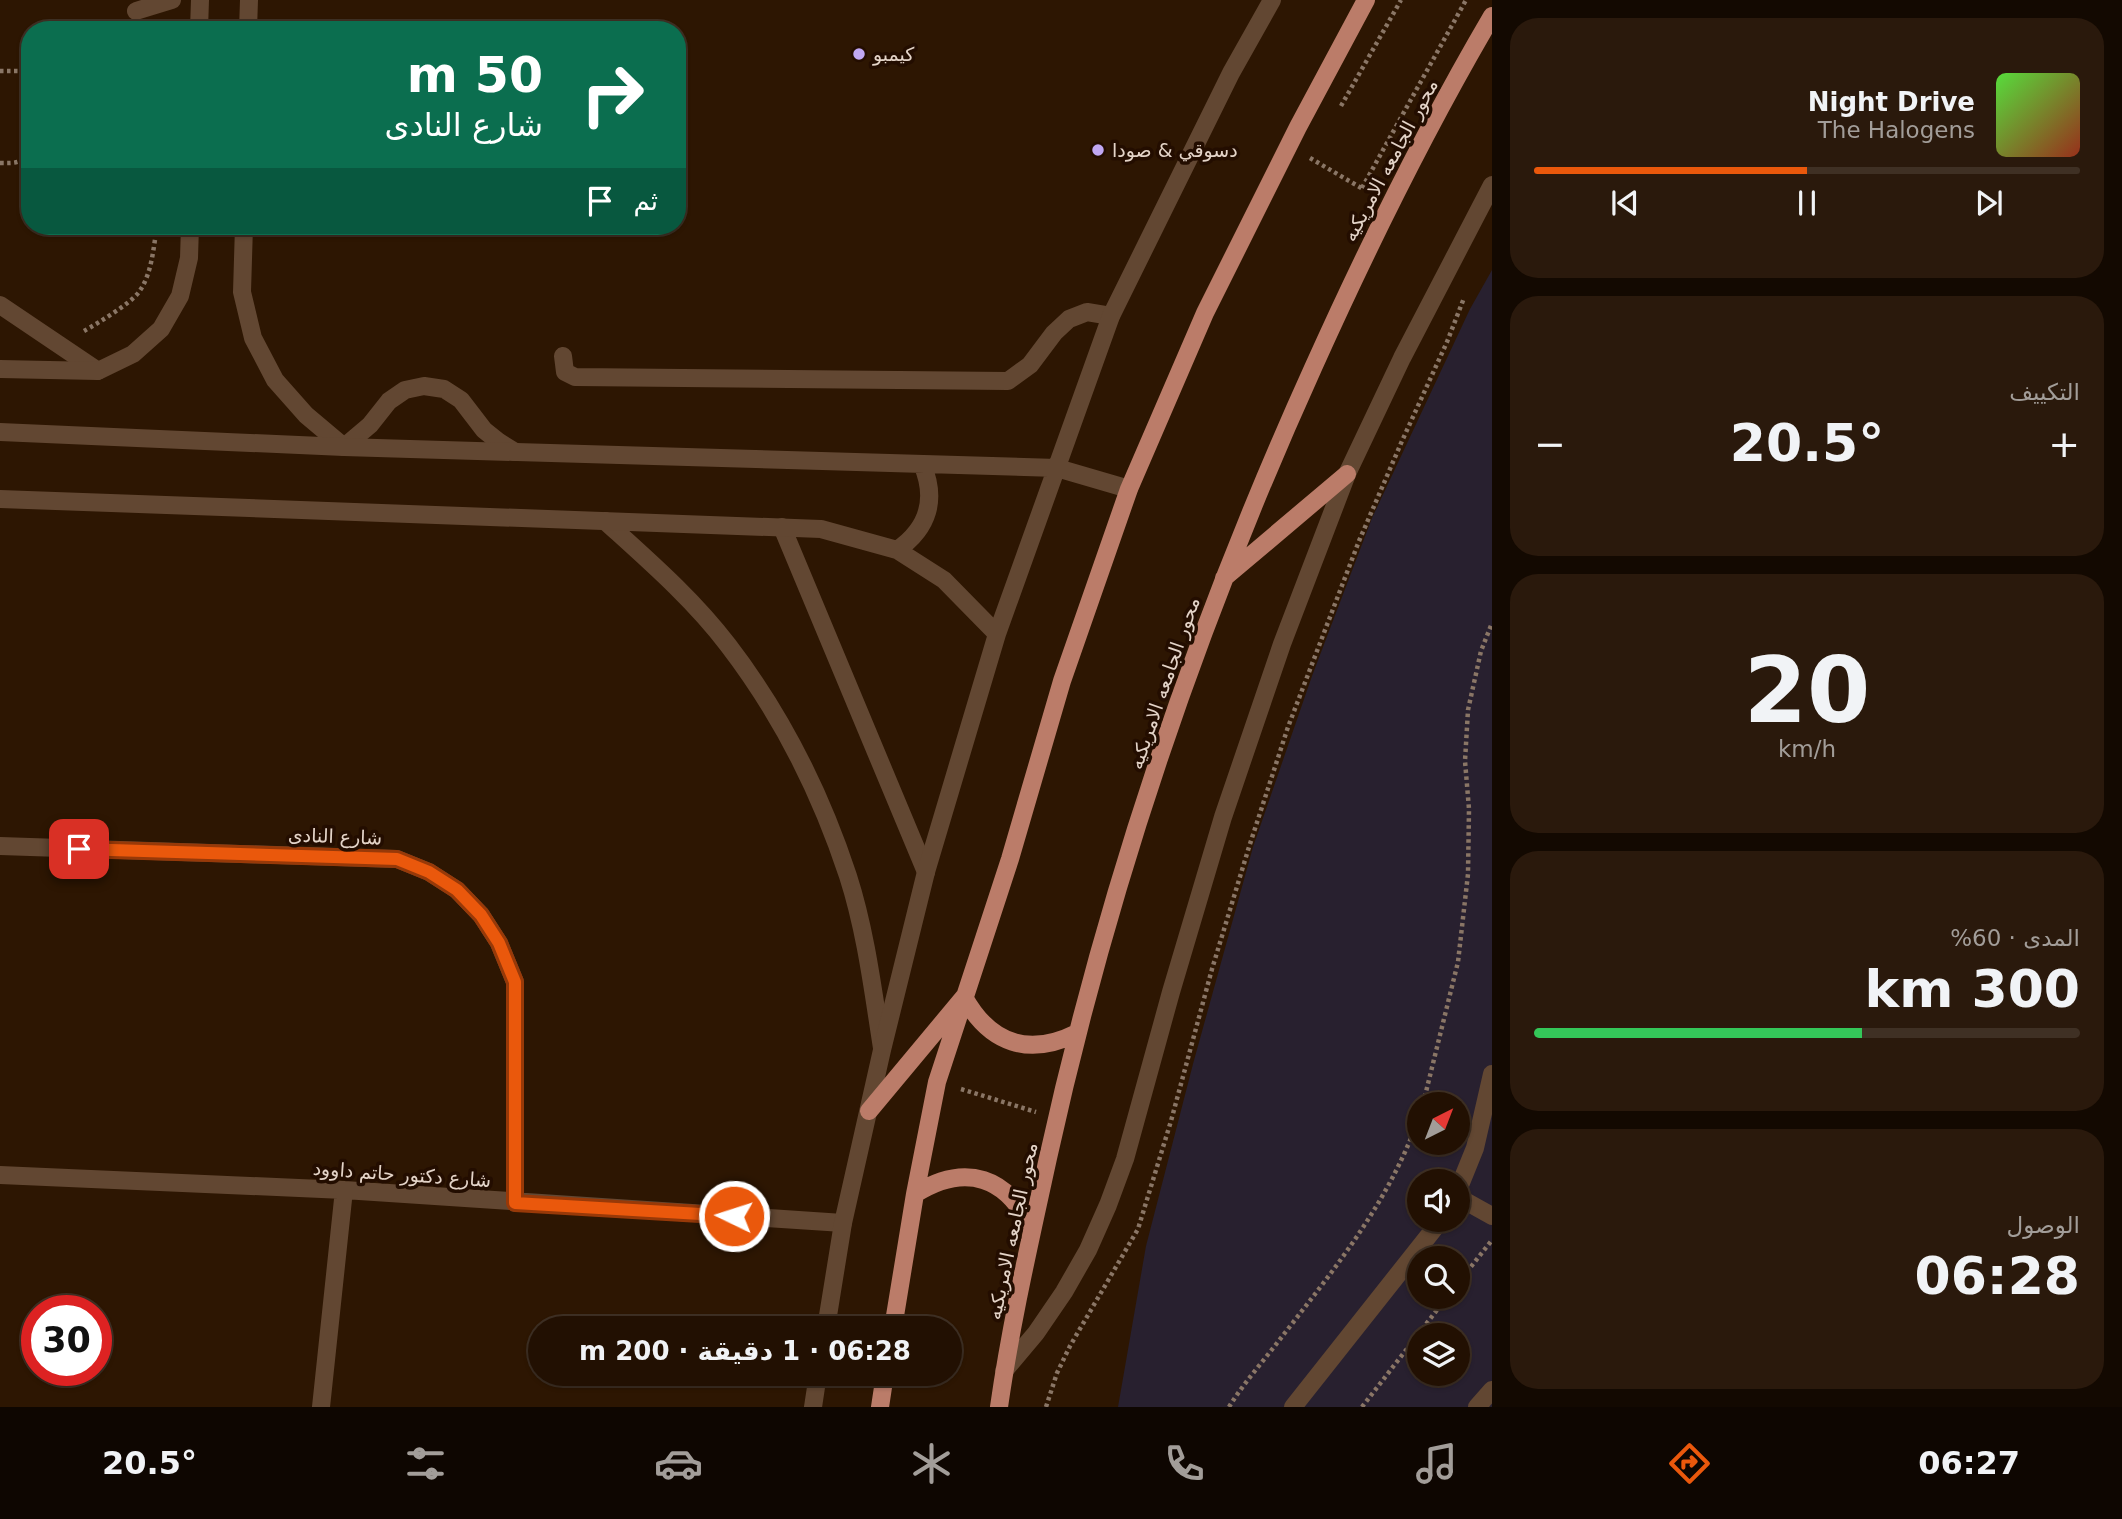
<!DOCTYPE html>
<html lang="ar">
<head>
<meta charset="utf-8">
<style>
  body { margin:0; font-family:"DejaVu Sans","Noto Sans Arabic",sans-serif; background:#2a190c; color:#f1f3f6; direction:rtl; height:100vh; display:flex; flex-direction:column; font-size:26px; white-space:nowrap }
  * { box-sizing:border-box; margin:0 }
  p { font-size:23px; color:#a29d99 }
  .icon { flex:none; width:38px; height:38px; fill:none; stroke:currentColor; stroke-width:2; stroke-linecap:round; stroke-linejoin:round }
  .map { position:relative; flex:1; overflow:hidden; direction:ltr }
  .sheet { display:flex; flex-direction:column; gap:18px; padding:18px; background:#130901; width:630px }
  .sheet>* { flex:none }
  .top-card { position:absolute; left:21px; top:21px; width:665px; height:214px; border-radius:28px; box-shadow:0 2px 5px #0004,0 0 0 2px #3f3024; direction:rtl; background:#0b6e4f; color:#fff; overflow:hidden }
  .needle { width:46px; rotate:42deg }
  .fabs { position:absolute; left:1407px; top:1092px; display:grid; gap:14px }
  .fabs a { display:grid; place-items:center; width:63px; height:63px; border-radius:50%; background:#221002; box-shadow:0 2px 5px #0004,0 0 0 2px #3f3024; font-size:35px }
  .speed { position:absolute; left:21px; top:1295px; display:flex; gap:14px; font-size:35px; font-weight:700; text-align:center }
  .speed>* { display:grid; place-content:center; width:91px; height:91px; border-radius:50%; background:#221002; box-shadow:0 2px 5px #0004,0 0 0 2px #3f3024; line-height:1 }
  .speed .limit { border:10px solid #d22; background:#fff; color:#111 }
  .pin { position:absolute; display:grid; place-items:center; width:60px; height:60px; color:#fff; margin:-30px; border-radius:14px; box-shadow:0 4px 10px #0006 }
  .me { position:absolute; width:77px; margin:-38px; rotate:274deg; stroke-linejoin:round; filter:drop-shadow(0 0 5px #0008) }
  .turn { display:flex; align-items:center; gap:24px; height:147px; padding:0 28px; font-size:32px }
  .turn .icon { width:91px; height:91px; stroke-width:2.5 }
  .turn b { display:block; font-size:49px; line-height:60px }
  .then { display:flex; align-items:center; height:66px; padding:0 28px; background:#0003; gap:14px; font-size:26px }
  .big { font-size:52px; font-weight:600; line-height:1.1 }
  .sheet .card { flex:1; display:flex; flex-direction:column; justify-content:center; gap:10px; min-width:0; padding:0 24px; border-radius:28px; background:#2a190c }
  .sheet .dial { align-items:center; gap:0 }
  .dial b { font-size:91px; line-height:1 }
  .song { display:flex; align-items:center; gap:21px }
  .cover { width:84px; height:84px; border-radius:10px; background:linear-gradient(135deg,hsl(110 70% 55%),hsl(10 70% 35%)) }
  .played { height:7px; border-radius:4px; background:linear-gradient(90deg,#ea580c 50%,#3f3024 50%) }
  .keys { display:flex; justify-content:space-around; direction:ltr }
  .heat { display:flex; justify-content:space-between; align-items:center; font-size:38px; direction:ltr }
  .charge { height:10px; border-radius:5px; background:linear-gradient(90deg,#34c759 60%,#3f3024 0) }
  .trip { position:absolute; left:528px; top:1316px; width:434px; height:70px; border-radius:35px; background:#221002; box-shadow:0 2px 5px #0004,0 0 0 2px #3f3024; font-weight:600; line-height:70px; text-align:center; direction:rtl }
  .tab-bar { display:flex; height:112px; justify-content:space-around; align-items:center; background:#0e0601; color:#a29d99 }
  .tab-bar .icon { width:49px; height:49px }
  .tab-bar .on { color:#ea580c }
  .tab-bar b { font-size:32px; color:#f1f3f6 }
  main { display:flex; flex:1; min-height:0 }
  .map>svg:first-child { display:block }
  .education { fill:#28202f; fill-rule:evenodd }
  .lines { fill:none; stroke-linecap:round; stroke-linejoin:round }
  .path { stroke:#8a7666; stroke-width:4.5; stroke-dasharray:3.5 3.5; stroke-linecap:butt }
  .service { stroke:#624732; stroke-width:18 }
  .minor { stroke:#624732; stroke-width:18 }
  .tertiary { stroke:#624732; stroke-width:18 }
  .primary { stroke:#bb7c69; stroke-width:18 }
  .route-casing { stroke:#983908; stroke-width:18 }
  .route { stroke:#ea580c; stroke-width:12 }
  .poi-dot { fill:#c1a8f3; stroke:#230d00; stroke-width:2.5 }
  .labels { text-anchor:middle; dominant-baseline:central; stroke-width:7; stroke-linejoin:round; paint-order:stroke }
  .poi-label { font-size:19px; fill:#e4d4c8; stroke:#230d00; text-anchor:start }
  .street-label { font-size:19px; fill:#e4d4c8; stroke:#230d00 }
</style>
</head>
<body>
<main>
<section class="sheet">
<div class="card">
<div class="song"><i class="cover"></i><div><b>Night Drive</b><p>The Halogens</p></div></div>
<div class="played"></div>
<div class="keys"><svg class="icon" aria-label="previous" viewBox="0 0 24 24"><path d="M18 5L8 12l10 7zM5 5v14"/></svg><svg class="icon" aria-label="pause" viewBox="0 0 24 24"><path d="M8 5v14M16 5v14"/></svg><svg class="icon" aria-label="next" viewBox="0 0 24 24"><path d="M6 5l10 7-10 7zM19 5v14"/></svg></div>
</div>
<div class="card"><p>التكييف</p>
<div class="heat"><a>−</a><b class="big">20.5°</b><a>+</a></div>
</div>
<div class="card dial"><b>20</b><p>km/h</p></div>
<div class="card"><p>المدى · 60%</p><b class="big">300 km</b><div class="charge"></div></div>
<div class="card"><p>الوصول</p><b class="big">06:28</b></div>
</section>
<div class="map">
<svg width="1492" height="1407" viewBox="0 0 1492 1407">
  <rect width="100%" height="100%" fill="#2d1602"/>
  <path class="education" d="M1492 270V1407H1118L1146 1246 1193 1064 1253 847 1312 676 1372 518 1470 309ZM1419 1104H1458V1143H1419ZM1419 1181H1458V1220H1419ZM1419 1258H1458V1297H1419ZM1419 1335H1458V1374H1419Z"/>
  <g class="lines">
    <path class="path" d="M0 71H22L30 76
      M1341 106 1401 0
      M1310 158 1363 189
      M0 163C14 163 22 164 30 152
      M1362 188 1466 0
      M84 331C98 323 130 304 139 292 151 275 153 252 156 233
      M961 1089 1036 1112
      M1423 1104 1458 962 1468 874 1469 809 1465 761 1468 710 1481 651 1492 623
      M1458 1283 1492 1240
      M1046 1407 1057 1373 1070 1346 1138 1229 1171 1121 1212 969 1249 847 1288 727 1359 541 1402 441 1447 342 1464 298
      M1229 1407C1245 1381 1266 1358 1284 1334 1337 1266 1390 1200 1419 1117
      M1362 1407 1447 1297"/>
    <path class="service" d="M136 11 172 0
      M248 30 249 0
      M244 226 242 292 253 338 275 380 306 415 344 447 370 425 389 401 405 390 424 386 444 389 461 400 484 430 499 442 515 452
      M0 305 98 371
      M563 356 565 372 575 377 1008 381 1030 365 1054 333 1069 319 1087 312 1111 316
      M782 527 926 872
      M1458 1197 1492 1216
      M1477 1407 1492 1390"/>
    <path class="minor" d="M199 30 200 0
      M0 369 98 371 133 354 161 329 180 296 189 258 190 226
      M605 521C648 560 693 599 728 645 781 714 821 794 848 876 866 932 873 991 882 1048
      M0 846 397 859 429 872 457 890 481 915 499 943 515 982V1203
      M0 1175 344 1190 843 1223
      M1458 1190 1475 1148 1492 1074
      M1004 1371 1036 1333 1064 1292 1088 1250 1108 1205 1125 1159 1171 992 1223 817 1282 644 1347 474 1402 358 1492 185
      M321 1407 344 1190
      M1293 1407 1441 1220"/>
    <path class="tertiary" d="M0 432 344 447 1057 468 1129 489
      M0 499 821 529 897 550 944 580 997 634
      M897 550C929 528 937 499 922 464
      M826 1328 843 1223 882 1050 926 872 997 634 1111 316 1231 73 1272 0
      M813 1407 818 1374"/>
    <path class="primary" d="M1224 578 1347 474
      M869 1111 964 997C990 1044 1029 1057 1077 1033
      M915 1194C966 1162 1008 1177 1032 1230
      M893 1328 915 1194 937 1082 1010 859 1062 681 1129 489 1205 313 1298 127 1366 0
      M880 1407 885 1374
      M999 1407C1011 1323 1030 1241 1048 1158 1108 885 1198 622 1313 368 1367 248 1425 130 1492 16"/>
  </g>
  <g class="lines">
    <g class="route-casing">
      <path id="route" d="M79 849 397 859 429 872 457 890 481 915 499 943 515 982V1203L734 1216"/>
    </g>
    <use href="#route" class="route"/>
  </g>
  <g class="poi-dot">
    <circle cx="859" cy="54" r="7"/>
    <circle cx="1098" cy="150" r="7"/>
  </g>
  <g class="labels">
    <g class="poi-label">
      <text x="873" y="54">كيمبو</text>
      <text x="1112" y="150">دسوقي &amp; صودا</text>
    </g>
    <g class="street-label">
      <text transform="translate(1390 160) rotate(-62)">محور الجامعه الامريكيه</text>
      <text transform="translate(1164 683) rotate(-71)">محور الجامعه الامريكيه</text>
      <text transform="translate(335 836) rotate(2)">شارع النادى</text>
      <text transform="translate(402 1174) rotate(4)">شارع دكتور حاتم داوود</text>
      <text transform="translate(1012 1231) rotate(-78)">محور الجامعه الامريكيه</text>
    </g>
  </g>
</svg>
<div class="fabs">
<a><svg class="needle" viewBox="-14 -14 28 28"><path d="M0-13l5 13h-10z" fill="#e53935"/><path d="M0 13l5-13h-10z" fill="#a29d99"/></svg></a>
<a><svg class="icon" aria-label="sound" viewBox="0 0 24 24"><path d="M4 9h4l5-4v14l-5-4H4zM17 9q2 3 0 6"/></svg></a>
<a><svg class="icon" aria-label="search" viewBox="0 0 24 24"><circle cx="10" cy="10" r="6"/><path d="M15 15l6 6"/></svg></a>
<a><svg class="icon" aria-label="layers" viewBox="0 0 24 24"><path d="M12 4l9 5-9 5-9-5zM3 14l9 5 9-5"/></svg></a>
</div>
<div class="speed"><div class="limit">30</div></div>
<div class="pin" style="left:79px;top:849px;background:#d93025"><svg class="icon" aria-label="arrive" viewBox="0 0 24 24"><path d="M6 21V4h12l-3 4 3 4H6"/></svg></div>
<svg class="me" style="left:734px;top:1216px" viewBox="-20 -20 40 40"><circle r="17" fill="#ea580c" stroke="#fff" stroke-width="3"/><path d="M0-11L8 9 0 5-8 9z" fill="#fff"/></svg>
<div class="trip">06:28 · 1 دقيقة · 200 m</div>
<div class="top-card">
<div class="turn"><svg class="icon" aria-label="right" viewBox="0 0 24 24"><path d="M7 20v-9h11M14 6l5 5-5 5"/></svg><div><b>50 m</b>شارع النادى</div></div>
<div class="then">ثم<svg class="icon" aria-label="arrive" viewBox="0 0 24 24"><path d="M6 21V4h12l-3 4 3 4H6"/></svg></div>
</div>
</div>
</main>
<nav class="tab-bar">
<b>06:27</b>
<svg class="icon on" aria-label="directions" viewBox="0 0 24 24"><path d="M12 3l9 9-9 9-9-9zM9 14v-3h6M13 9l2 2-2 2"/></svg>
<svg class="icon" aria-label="music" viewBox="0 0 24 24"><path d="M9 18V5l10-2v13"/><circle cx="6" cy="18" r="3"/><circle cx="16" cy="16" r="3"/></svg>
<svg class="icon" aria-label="phone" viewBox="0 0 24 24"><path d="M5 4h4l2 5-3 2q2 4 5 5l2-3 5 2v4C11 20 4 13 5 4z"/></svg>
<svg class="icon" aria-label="climate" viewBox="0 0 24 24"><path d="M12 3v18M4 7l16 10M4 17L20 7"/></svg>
<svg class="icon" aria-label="car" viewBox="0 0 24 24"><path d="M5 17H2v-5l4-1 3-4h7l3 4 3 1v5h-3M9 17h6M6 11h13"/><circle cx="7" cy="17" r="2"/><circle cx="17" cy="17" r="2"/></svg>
<svg class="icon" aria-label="filters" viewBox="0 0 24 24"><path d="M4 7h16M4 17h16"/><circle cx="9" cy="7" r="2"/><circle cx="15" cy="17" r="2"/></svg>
<b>20.5°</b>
</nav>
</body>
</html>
